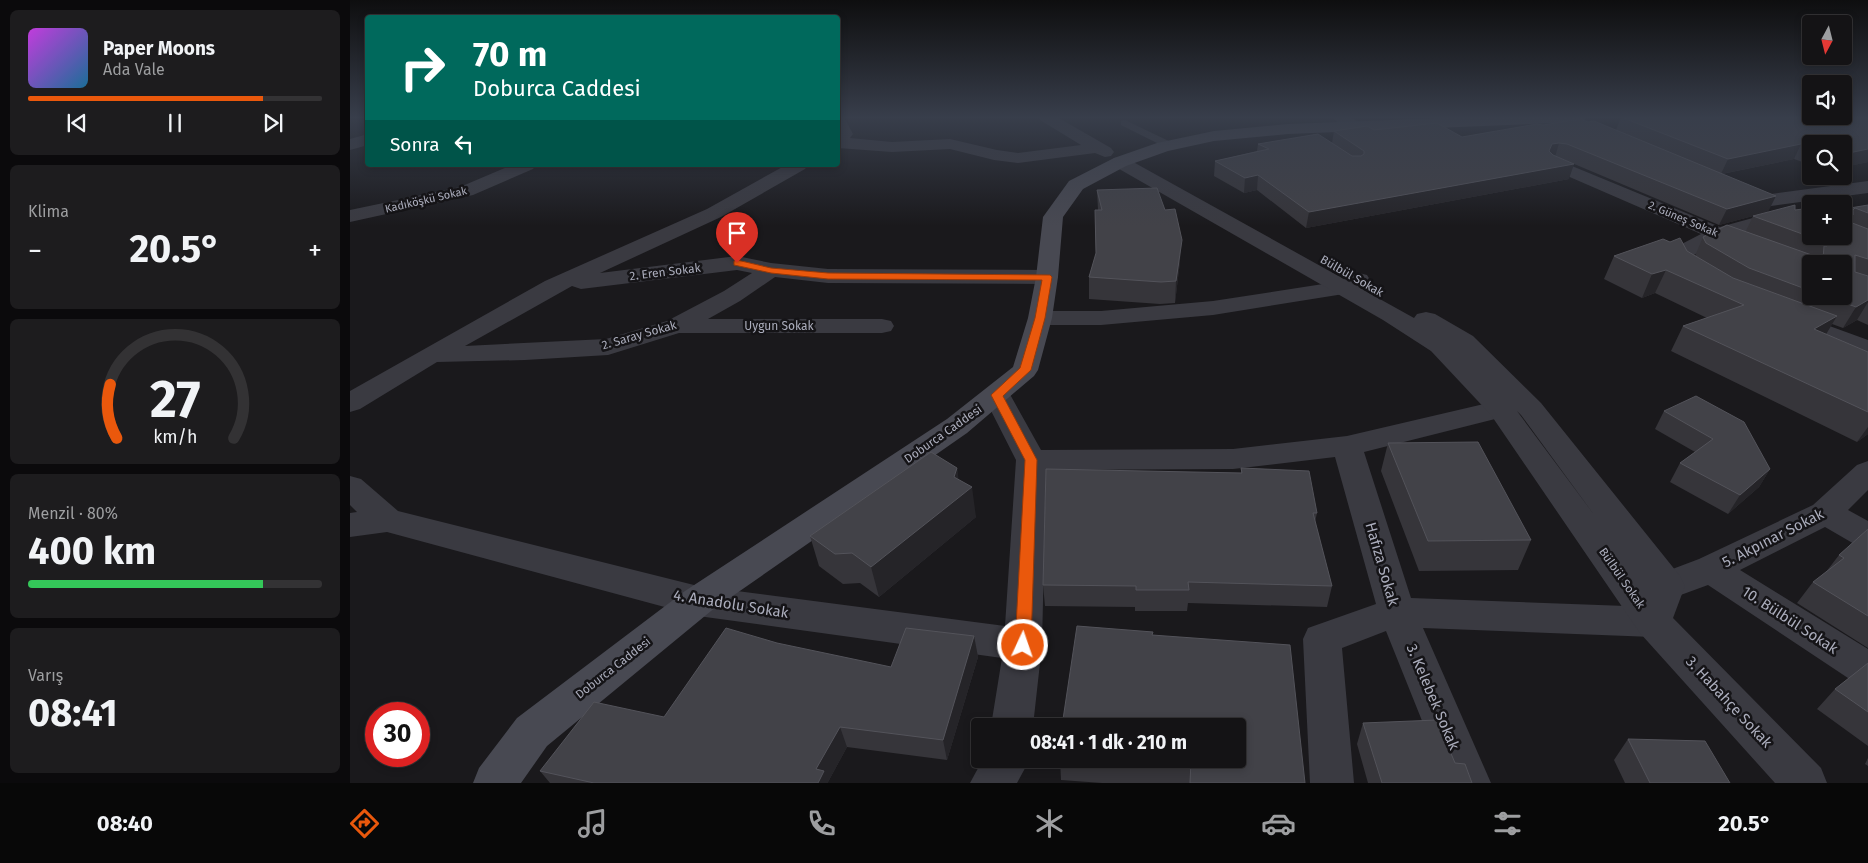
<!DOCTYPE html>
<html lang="tr">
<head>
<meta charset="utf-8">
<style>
  body { margin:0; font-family:"Fira Sans",sans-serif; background:#1d1c1e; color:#f1f3f6; height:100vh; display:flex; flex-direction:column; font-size:19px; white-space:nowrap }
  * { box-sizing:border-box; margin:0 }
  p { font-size:16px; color:#9d9ea0 }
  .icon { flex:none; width:28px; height:28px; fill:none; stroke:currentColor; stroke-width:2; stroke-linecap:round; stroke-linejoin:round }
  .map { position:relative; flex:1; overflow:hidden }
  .details { display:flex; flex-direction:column; gap:10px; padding:10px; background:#0b0a0c; width:350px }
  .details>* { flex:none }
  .hud { position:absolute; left:15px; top:15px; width:475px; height:152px; border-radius:5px; box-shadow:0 2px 8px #0003,0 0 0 1px #333234; background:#00695c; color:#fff; overflow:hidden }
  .needle { width:32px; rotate:187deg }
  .buttons { position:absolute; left:1452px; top:15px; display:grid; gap:10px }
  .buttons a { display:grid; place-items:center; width:50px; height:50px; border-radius:5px; background:#141315; box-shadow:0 2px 8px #0003,0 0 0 1px #333234; font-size:25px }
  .speed { position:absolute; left:15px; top:702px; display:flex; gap:10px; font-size:25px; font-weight:700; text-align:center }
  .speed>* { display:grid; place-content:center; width:65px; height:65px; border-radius:50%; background:#141315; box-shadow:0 2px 8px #0003,0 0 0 1px #333234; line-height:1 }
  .speed .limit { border:8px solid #d22; background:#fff; color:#111 }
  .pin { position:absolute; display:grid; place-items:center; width:42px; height:42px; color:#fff; margin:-51px -21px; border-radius:50% 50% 50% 0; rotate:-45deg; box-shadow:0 0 5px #0007 }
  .pin .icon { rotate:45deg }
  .me { position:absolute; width:55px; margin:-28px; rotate:3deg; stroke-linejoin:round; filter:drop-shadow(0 0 4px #0008) }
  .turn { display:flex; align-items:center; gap:18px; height:105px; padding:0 25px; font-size:22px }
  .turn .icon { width:65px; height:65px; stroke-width:2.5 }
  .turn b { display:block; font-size:35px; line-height:42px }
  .then { display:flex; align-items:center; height:48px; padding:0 25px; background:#0003; gap:10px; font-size:19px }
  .big { font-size:38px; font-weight:700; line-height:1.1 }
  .details .card { flex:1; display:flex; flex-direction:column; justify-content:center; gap:8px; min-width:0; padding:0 18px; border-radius:8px; background:#1d1c1e }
  .details .dial { align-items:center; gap:0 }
  .dial svg { height:130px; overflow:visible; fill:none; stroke:#333234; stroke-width:7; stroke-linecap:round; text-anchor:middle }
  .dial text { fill:#f1f3f6; stroke:none }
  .song { display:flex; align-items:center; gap:15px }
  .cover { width:60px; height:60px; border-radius:8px; background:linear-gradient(135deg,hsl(290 70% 55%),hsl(200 70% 35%)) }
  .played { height:5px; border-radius:2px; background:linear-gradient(90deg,#ea580c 80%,#333234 80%) }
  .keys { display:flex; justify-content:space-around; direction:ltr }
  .heat { display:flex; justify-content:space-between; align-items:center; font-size:28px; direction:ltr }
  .charge { height:8px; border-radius:4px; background:linear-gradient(90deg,#34c759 80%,#333234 0) }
  .trip { position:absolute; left:621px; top:718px; width:275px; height:50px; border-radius:5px; background:#141315; box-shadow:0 2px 8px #0003,0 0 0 1px #333234; font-weight:700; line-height:50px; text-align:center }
  .tabs { display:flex; height:80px; justify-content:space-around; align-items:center; background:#080808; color:#9d9ea0 }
  .tabs .icon { width:35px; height:35px }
  .tabs .on { color:#ea580c }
  .tabs b { font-size:22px; color:#f1f3f6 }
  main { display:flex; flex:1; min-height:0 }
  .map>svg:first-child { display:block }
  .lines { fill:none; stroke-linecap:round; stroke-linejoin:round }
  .service { fill:#3a3a41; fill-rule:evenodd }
  .minor { fill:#3a3a41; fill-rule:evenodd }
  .tertiary { fill:#3a3a41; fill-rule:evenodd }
  .secondary { fill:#484952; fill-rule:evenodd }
  .wall { fill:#36353a; fill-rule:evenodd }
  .shaded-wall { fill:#252428 }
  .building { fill:#424248; stroke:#53535a }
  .route { fill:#ea580c; stroke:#983908 }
  .labels { text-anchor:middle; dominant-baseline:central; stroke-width:5; stroke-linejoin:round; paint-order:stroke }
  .far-street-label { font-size:11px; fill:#abadbc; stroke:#151417 }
  .street-label { font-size:12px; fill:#abadbc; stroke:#151417 }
  .near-street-label { font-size:15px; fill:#abadbc; stroke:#151417 }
</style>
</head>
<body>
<main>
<section class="details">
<div class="card">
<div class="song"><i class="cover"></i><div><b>Paper Moons</b><p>Ada Vale</p></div></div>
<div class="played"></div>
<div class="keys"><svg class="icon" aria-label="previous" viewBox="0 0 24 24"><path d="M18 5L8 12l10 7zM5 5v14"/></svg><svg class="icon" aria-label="pause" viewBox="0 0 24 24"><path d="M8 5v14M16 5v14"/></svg><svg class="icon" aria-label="next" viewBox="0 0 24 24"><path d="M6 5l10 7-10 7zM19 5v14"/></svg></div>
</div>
<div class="card"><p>Klima</p>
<div class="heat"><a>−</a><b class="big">20.5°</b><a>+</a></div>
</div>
<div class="card dial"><svg viewBox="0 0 100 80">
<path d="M14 69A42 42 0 1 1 86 69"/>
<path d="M14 69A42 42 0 0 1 10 36" stroke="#ea580c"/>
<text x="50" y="56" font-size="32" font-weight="700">27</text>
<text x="50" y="72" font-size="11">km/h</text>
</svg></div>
<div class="card"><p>Menzil · 80%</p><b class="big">400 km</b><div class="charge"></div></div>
<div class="card"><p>Varış</p><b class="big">08:41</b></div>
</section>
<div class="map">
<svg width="1518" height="783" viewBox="0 0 1518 783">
  <rect width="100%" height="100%" fill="#1a191c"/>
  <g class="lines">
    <path class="service" d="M775 120 825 144 826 146 821 149 817 148 771 125V121Z"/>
    <path class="minor" d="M488 117H494L503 134 500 138 542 142 600 139 647 150 668 153 731 145 690 120 688 117H707L761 148 764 152 761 156 755 157 745 153 668 163 644 160 600 149 542 152 488 148Z
      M983 117H1001L1012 126 1010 129C999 132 989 125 983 117Z
      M18 134V145L0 150V139Z
      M1205 159 1370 227 1435 209 1442 211 1445 215 1442 219 1386 235 1388 238 1385 242 1378 244 1369 242 1342 256C1345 266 1353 268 1359 276L1356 281C1336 286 1325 271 1319 254L1322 249 1351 234 1199 168 1196 164 1199 160Z
      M162 165H186L183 169 123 195 0 222V210L110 187Z
      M436 165H458L455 169 371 217 250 273 387 256 421 263 478 269 697 270 705 272 708 277 705 282 697 284 478 283 425 277 390 301 358 319H532L541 321 544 326 541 331 532 333H329L258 355 175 360 87 362 10 409 0 412V391L195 281 357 209ZM387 270 402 273 374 291 317 321 256 339 115 346 222 286 231 289Z
      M1518 181V193L1414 207 1407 205 1404 201 1407 197 1414 195Z
      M1009 273 1017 275 1020 280 1017 285 1000 293 863 315 751 325H690L681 323 678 318 681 313 690 311H751L863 301 986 282Z
      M1441 312 1518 340V357L1432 324 1429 319 1432 314Z
      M647 387 657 389 691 450 883 449 997 436 1151 400 1161 403 1165 409 1161 415 1014 452 1061 598 1303 607 1316 611 1322 622 1316 633 1303 637 1073 628 1141 783H1097L1036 631 992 648 1004 783H960L953 639 958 628 1026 604 985 457 883 469 696 470 692 645 683 726H641L652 658 348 616 37 532 0 537V513L7 512 0 505V476L11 479 48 511 348 586 655 626 666 460 633 395 637 389Z
      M1518 461V490L1498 510 1518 521V548L1506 545 1475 527 1390 570 1518 649V687L1504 682 1358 585 1317 600 1304 596 1299 586 1304 576 1349 559 1463 505 1507 465Z
      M633 759H680L667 783H620Z"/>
    <path class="tertiary" d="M770 157 776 158 1064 318 1067 314 1076 312 1085 314 1123 336 1191 403 1330 576 1335 586 1323 618 1471 768 1477 783H1425L1290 633 1141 415 1081 351 1033 320 764 166 761 162 764 158ZM1167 411 1171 415 1245 516Z"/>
    <path class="secondary" d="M1121 117H1236L1234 120 1228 122 938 134 864 141 818 151 776 166 733 189 713 217 708 277 702 318 688 370 684 376 617 433 361 611 197 746 171 783H123L129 768 167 718 335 591 597 419 663 367 678 318 686 277 693 217 719 181 764 158 807 143 864 131 938 124Z"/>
  </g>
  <path class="wall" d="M1271 117H1518V162L1494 167V144H1461V165L1444 159 1372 174 1418 212 1369 225 1210 158 1219 179 956 228 907 190 894 193 864 176 865 161 907 151 908 144 982 143 984 131 1024 130 1112 137 1193 125 1238 122 1266 130Z
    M747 190 830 261 825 303 810 304 739 299V277L746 254 745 210H748Z
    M1518 205V325L1507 320 1493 328 1482 324 1476 334 1518 352V434L1507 442 1321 351 1333 326 1357 318 1305 293 1292 298 1254 279 1264 256 1337 251 1345 256 1353 237 1396 231 1403 216 1445 210 1461 236 1494 209ZM1461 264 1494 296H1461Z
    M1314 411 1420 469 1409 487 1378 514 1320 482 1330 463 1345 452 1305 429Z
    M1038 443 1181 540 1168 570 1069 571 1031 471Z
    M607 468 608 480 626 517 529 597 510 583 493 584 469 566 460 536Z
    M891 468 967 513 965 522 982 586 977 607 838 603 837 611H785V607L695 606 693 585 891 473Z
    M1518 529V648L1447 603 1463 582 1476 572 1489 555Z
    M802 635 955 783H752L711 780 710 759H888Z
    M624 636 628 657 597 760 497 747 478 782V783H200L190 771 314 717 541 667Z
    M1518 663V746L1467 709 1485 689Z
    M1013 723 1105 763 1122 783H1018L1007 744Z
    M1278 739 1380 783H1275L1264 760Z
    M1518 758V766L1515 764Z"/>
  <path class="shaded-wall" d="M1209 143 1205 157 1199 151 1202 144Z
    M1451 144 1444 159 1371 174 1378 159Z
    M1518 149V162L1494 167V154Z
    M1224 164 1219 179 956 228 959 212Z
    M908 175 907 190 894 193 895 178Z
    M1426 196 1418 212 1369 225 1377 209Z
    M832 240 830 261 825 303 826 281Z
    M1316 270 1305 293 1292 298 1302 274Z
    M1518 300V302L1507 320 1493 328 1506 307Z
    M1487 316 1472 341 1464 329Z
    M1518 427V434L1507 442Z
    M607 468 611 496 622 487 626 517 529 597 521 567 604 477Z
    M1420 469 1409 487 1378 514 1390 495Z
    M624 636 628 657 597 760 593 740Z
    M490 727 497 747 478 782V783H468L466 769Z"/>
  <path class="building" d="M1271 117H1518V149L1494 154V144H1461V148L1451 144 1378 159Z
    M1231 119 1238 122 1244 121 1426 196 1377 209 1217 144 1209 143 1202 144 1199 151 1203 155 1224 164 959 212 908 175 895 178 865 161 919 149 908 144 968 134 1002 156H1011L1014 154V151L984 131 1017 126 1024 130 1087 123 1112 137 1187 124 1193 125Z
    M807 188 815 210 825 209 832 240 826 281 811 282 739 277 746 253 745 210H752L747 190Z
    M1445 205V210L1461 208V236H1494V216L1497 221 1518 229V259L1505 255V272L1518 276V300L1506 307 1476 296H1494V264H1461V291L1399 268 1356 243 1353 237 1377 225 1473 259 1474 246H1477V243L1403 216Z
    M1518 205V213L1505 208 1503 210V215L1494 216V209Z
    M1330 238 1337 251 1383 278 1487 316 1464 329 1518 352V412L1333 326 1394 305 1316 270 1302 274 1264 256 1313 239 1320 242Z
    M1346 396 1394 422 1420 469 1390 495 1330 463 1363 439 1314 411Z
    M1128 442 1181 540 1078 541 1038 443Z
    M581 452 607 468 604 477 622 487 521 567 502 553 485 554 460 536Z
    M891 468 959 471 967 513H963L982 586 838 582 839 590H786V586L693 585 696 469 892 473Z
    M1518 529V616L1463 582 1494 558 1489 555Z
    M727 626 803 632 802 635 940 645 955 783H840L841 761 818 759H888V726H712Z
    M376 628 427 643 541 667 556 628 624 636 593 740 490 727 466 769 474 771 468 783H244L190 771 244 702 314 717Z
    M1518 663V712L1485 689Z
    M1087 720 1105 763 1115 764 1122 783H1032L1013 723Z
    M1278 739 1355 741 1380 783H1300Z"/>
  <linearGradient id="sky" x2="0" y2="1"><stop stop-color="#0e0e0f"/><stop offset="0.52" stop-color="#383e4b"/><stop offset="1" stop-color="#383e4b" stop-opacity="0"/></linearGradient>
  <rect width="1518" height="226" fill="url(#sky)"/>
  <path class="route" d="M387 260 421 268 478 273 700 275 702 277 695 318 681 370 653 396 687 460 681 645 679 650 673 652 667 650 665 645 675 460 641 395 670 368 685 318 692 280 478 279 421 273 384 265V261Z"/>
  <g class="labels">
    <g class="far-street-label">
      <text transform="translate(76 200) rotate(-13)">Kadıköşkü Sokak</text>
      <text transform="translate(1333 219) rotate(23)">2. Güneş Sokak</text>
    </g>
    <g class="street-label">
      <text transform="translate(315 272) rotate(-7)">2. Eren Sokak</text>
      <text transform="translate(1002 276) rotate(30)">Bülbül Sokak</text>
      <text x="429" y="326">Uygun Sokak</text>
      <text transform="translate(289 335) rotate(-16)">2. Saray Sokak</text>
      <text transform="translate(593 434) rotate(-35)">Doburca Caddesi</text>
      <text transform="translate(1272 578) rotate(55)">Bülbül Sokak</text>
      <text transform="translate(263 668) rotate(-38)">Doburca Caddesi</text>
    </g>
    <g class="near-street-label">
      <text transform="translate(1423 538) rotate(-27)">5. Akpınar Sokak</text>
      <text transform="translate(1032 564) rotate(74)">Hafıza Sokak</text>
      <text transform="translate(381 604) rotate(9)">4. Anadolu Sokak</text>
      <text transform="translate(1440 620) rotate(33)">10. Bülbül Sokak</text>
      <text transform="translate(1083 697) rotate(67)">3. Kelebek Sokak</text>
      <text transform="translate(1379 702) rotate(47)">3. Habahçe Sokak</text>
    </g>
  </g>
</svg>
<div class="buttons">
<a><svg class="needle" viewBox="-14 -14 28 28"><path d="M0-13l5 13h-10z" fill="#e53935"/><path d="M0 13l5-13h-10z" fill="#9d9ea0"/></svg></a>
<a><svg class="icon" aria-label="sound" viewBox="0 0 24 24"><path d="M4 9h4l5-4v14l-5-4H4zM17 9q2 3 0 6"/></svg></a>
<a><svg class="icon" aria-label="search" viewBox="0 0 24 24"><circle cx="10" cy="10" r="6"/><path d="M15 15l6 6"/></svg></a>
<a>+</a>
<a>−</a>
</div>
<div class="speed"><div class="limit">30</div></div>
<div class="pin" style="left:387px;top:263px;background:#d93025"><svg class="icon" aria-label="arrive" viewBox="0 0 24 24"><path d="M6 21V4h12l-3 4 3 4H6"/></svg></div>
<svg class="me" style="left:673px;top:645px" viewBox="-20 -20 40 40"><circle r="17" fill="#ea580c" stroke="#fff" stroke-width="3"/><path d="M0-11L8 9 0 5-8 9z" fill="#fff"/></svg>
<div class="trip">08:41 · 1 dk · 210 m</div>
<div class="hud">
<div class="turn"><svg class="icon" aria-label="right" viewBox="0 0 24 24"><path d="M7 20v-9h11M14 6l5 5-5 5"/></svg><div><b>70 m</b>Doburca Caddesi</div></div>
<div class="then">Sonra<svg class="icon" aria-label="left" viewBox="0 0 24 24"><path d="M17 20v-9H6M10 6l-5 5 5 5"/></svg></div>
</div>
</div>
</main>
<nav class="tabs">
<b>08:40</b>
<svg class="icon on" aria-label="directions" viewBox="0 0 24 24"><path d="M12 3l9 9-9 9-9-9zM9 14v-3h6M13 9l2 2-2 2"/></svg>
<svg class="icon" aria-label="music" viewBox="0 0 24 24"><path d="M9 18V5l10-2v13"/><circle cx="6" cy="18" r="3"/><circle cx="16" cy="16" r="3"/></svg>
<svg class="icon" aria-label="phone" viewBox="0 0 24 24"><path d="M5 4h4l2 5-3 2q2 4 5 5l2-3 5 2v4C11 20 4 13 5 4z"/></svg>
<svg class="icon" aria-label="climate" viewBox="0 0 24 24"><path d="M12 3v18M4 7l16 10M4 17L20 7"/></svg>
<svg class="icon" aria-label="car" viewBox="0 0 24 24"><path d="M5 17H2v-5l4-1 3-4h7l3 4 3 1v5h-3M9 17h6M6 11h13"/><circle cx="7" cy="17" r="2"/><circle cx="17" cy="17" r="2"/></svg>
<svg class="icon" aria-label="filters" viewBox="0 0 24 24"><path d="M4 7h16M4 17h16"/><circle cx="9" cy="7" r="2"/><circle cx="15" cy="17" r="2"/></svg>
<b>20.5°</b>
</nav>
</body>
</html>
